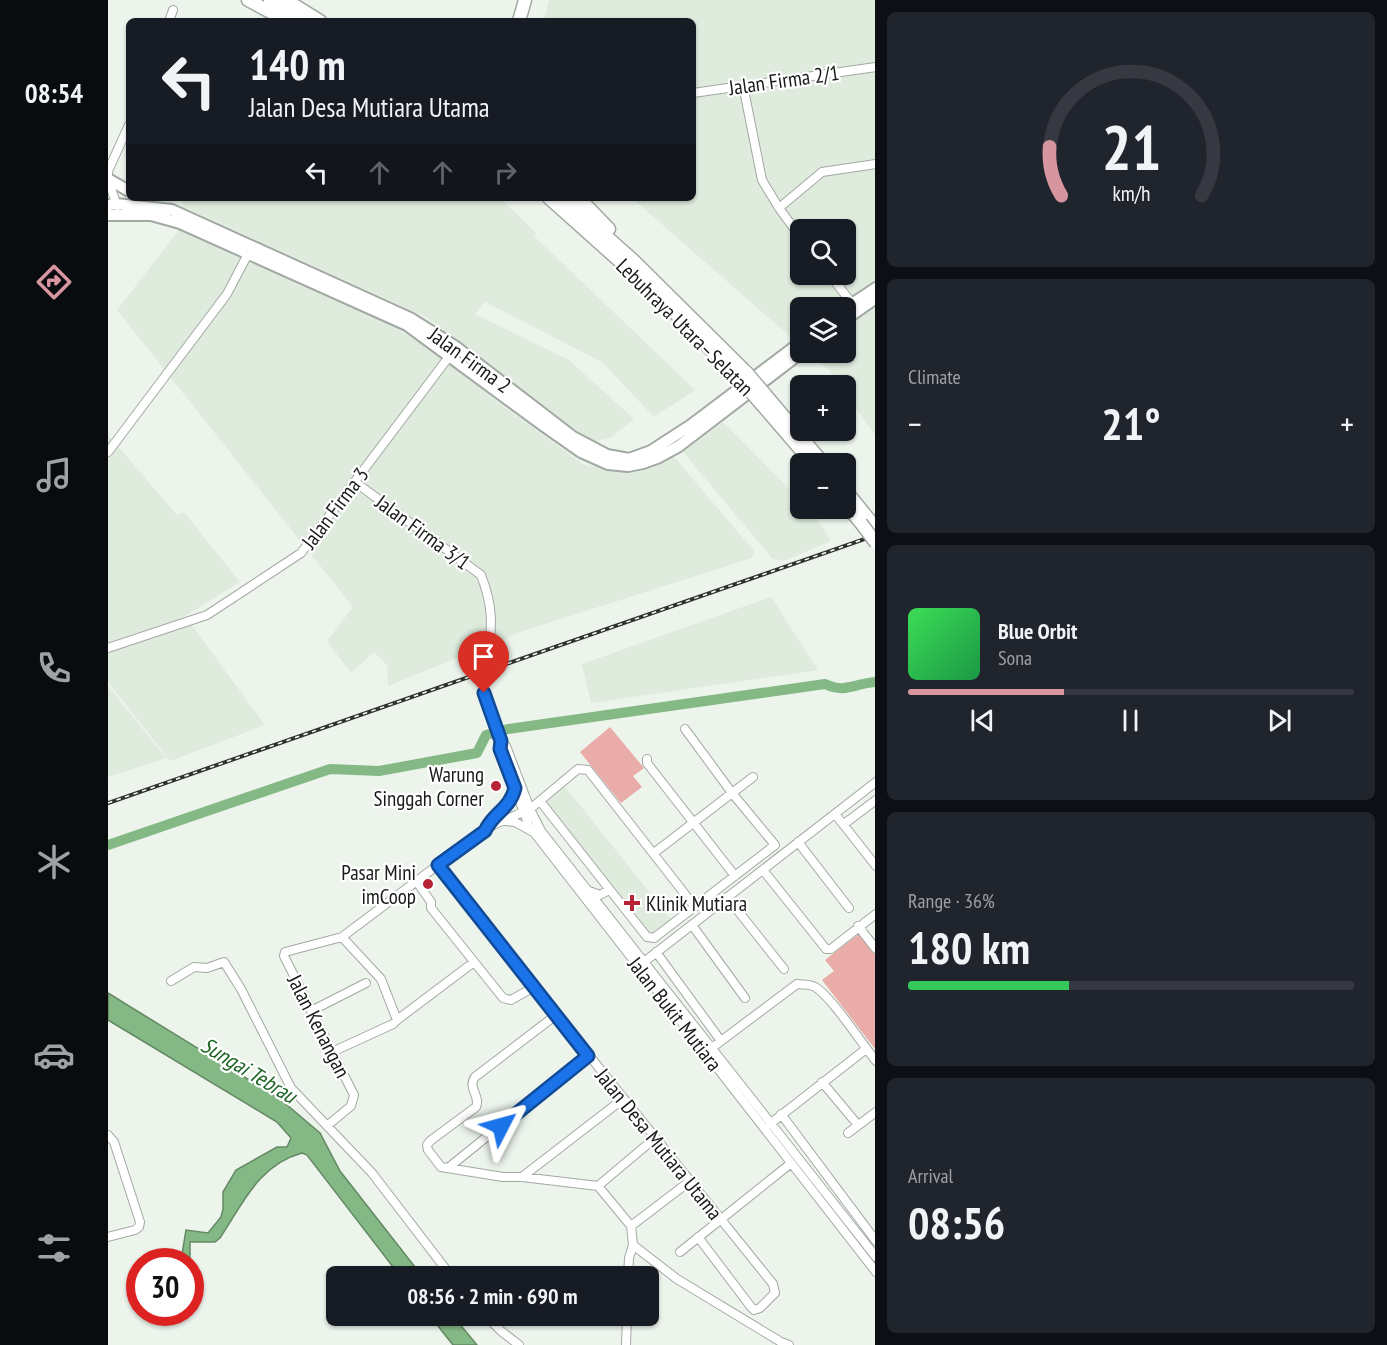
<!DOCTYPE html>
<html lang="en">
<head>
<meta charset="utf-8">
<style>
  body { margin:0; font-family:"PT Sans Narrow",sans-serif; background:#20242c; color:#f1f3f6; height:100vh; display:flex; flex-direction:column; font-size:22px; white-space:nowrap }
  * { box-sizing:border-box; margin:0 }
  p { font-size:20px; color:#9ea1a6 }
  .icon { flex:none; width:33px; height:33px; fill:none; stroke:currentColor; stroke-width:2; stroke-linecap:round; stroke-linejoin:round }
  .map { position:relative; flex:1; overflow:hidden }
  .sheet { display:flex; flex-direction:column; gap:12px; padding:12px; background:#0d0f14; width:512px }
  .sheet>* { flex:none }
  .top-card { position:absolute; left:18px; top:18px; width:570px; height:183px; border-radius:9px; box-shadow:0 2px 4px #0004; background:#171b24; color:#f1f3f6; overflow:hidden }
  .fabs { position:absolute; left:682px; top:219px; display:grid; gap:12px }
  .fabs a { display:grid; place-items:center; width:66px; height:66px; border-radius:9px; background:#171b24; box-shadow:0 2px 4px #0004; font-size:30px }
  .speed { position:absolute; left:18px; top:1248px; display:flex; gap:12px; font-size:30px; font-weight:700; text-align:center }
  .speed>* { display:grid; place-content:center; width:78px; height:78px; border-radius:50%; background:#171b24; box-shadow:0 2px 4px #0004; line-height:1 }
  .speed .limit { border:9px solid #d22; background:#fff; color:#111 }
  .pin { position:absolute; display:grid; place-items:center; width:51px; height:51px; color:#fff; margin:-62px -26px; border-radius:50% 50% 50% 0; rotate:-45deg; box-shadow:0 0 6px #0007 }
  .pin .icon { rotate:45deg }
  .me { position:absolute; width:66px; margin:-33px; rotate:51deg; stroke-linejoin:round; filter:drop-shadow(0 0 4px #0008) }
  .turn { display:flex; align-items:center; gap:21px; height:126px; padding:0 24px; font-size:27px }
  .turn .icon { width:78px; height:78px; stroke-width:2.5 }
  .turn b { display:block; font-size:42px; line-height:51px }
  .lanes { display:flex; align-items:center; height:57px; padding:0 24px; background:#0003; justify-content:center; gap:30px; direction:ltr }
  .lanes .off { opacity:.35 }
  .big { font-size:45px; font-weight:600; line-height:1.1 }
  .sheet .card { flex:1; display:flex; flex-direction:column; justify-content:center; gap:9px; min-width:0; padding:0 21px; border-radius:9px; background:#20242c }
  .sheet .dial { align-items:center; gap:0 }
  .dial svg { height:156px; overflow:visible; fill:none; stroke:#363941; stroke-width:7; stroke-linecap:round; text-anchor:middle }
  .dial text { fill:#f1f3f6; stroke:none }
  .song { display:flex; align-items:center; gap:18px }
  .cover { width:72px; height:72px; border-radius:9px; background:linear-gradient(135deg,hsl(130 70% 55%),hsl(140 70% 35%)) }
  .played { height:6px; border-radius:3px; background:linear-gradient(90deg,#d6959f 35%,#363941 35%) }
  .keys { display:flex; justify-content:space-around; direction:ltr }
  .heat { display:flex; justify-content:space-between; align-items:center; font-size:33px; direction:ltr }
  .charge { height:9px; border-radius:4px; background:linear-gradient(90deg,#34c759 36%,#363941 0) }
  .trip { position:absolute; left:218px; top:1266px; width:333px; height:60px; border-radius:9px; background:#171b24; box-shadow:0 2px 4px #0004; font-weight:600; line-height:60px; text-align:center }
  main { display:flex; flex:1; min-height:0 }
  .dock { display:flex; flex-direction:column; width:108px; justify-content:space-around; align-items:center; background:#090b0e; color:#9ea1a6 }
  .dock .icon { width:42px; height:42px }
  .dock .active { color:#d6959f }
  .dock b { font-size:27px; color:#f1f3f6 }
  .map>svg:first-child { display:block }
  .built { fill:#deebdd; fill-rule:evenodd }
  .green { fill:#e9aca9 }
  .water { fill:#84b885; stroke:#648964; stroke-width:1.5 }
  .lines { fill:none; stroke-linecap:round; stroke-linejoin:round }
  .river { stroke:#84b885; stroke-width:10 }
  .minor-tunnel { stroke:#ccd3cc; stroke-width:8; stroke-dasharray:8 4; stroke-linecap:butt }
  .minor-casing { stroke:#a2a9a2; stroke-width:10 }
  .major-casing { stroke:#a2a9a2; stroke-width:14 }
  .highway-casing { stroke:#a2a9a2; stroke-width:15 }
  .minor { stroke:#fff; stroke-width:8 }
  .major { stroke:#fff; stroke-width:10 }
  .highway { stroke:#fff; stroke-width:12 }
  .rail-casing { stroke:#2f322f; stroke-width:4 }
  .rail { stroke:#fff; stroke-width:1.5; stroke-dasharray:4.5; stroke-linecap:butt }
  .highway-bridge-casing { stroke:#a2a9a2; stroke-width:15; stroke-linecap:butt }
  .highway-bridge { stroke:#fff; stroke-width:12 }
  .route-casing { stroke:#114b97; stroke-width:15 }
  .route { stroke:#1a73e8; stroke-width:10 }
  .poi-dot { fill:#b52334; stroke:#fff; stroke-width:2 }
  .labels { text-anchor:middle; dominant-baseline:central; stroke-width:4.5; stroke-linejoin:round; paint-order:stroke }
  .street-label { font-size:21px; fill:#181b18; stroke:#fff }
  .poi-label { font-size:21px; fill:#181b18; stroke:#fff; text-anchor:end }
  .water-label { font-size:22px; font-style:italic; fill:#1b6323; stroke:#fff }
</style>
</head>
<body>
<main>
<nav class="dock">
<b>08:54</b>
<svg class="icon active" aria-label="directions" viewBox="0 0 24 24"><path d="M12 3l9 9-9 9-9-9zM9 14v-3h6M13 9l2 2-2 2"/></svg>
<svg class="icon" aria-label="music" viewBox="0 0 24 24"><path d="M9 18V5l10-2v13"/><circle cx="6" cy="18" r="3"/><circle cx="16" cy="16" r="3"/></svg>
<svg class="icon" aria-label="phone" viewBox="0 0 24 24"><path d="M5 4h4l2 5-3 2q2 4 5 5l2-3 5 2v4C11 20 4 13 5 4z"/></svg>
<svg class="icon" aria-label="climate" viewBox="0 0 24 24"><path d="M12 3v18M4 7l16 10M4 17L20 7"/></svg>
<svg class="icon" aria-label="car" viewBox="0 0 24 24"><path d="M5 17H2v-5l4-1 3-4h7l3 4 3 1v5h-3M9 17h6M6 11h13"/><circle cx="7" cy="17" r="2"/><circle cx="17" cy="17" r="2"/></svg>
<svg class="icon" aria-label="filters" viewBox="0 0 24 24"><path d="M4 7h16M4 17h16"/><circle cx="9" cy="7" r="2"/><circle cx="15" cy="17" r="2"/></svg>
</nav>
<div class="map">
<svg width="768" height="1345" viewBox="0 0 768 1345">
  <rect width="100%" height="100%" fill="#ecf4ec"/>
  <path class="built" d="M441 0H767V435L738 394V386L732 385 721 370 700 353 738 352V308H693V346L524 198H585V21H436ZM693 230H738V274H693Z
    M76 198H392L428 233 426 236 587 390 546 417 494 362 377 302 367 314 461 360 526 419 503 438 487 441 458 424 318 317 74 206Z
    M71 230 262 312 328 352 391 403 476 465 518 470 562 456 567 458 646 551 644 558 415 631 280 686 279 665 266 652 243 673 219 641 245 607 9 310Z
    M615 422 693 501V508L700 509 706 514 723 541 675 561 664 558 575 452Z
    M0 435 69 515 76 512 132 582 77 616 157 725 62 761 0 682Z
    M663 597 710 670 483 703 474 664Z
    M0 686 58 758 0 777Z
    M455 784 564 921 541 940 432 804Z"/>
  <path class="green" d="M502 727 536 768 525 776 534 787 513 803 472 752Z
    M752 933 767 953V1049L714 980 726 971 717 960Z"/>
  <path class="water" d="M0 993 172 1099 212 1133 232 1171 314 1276H292L199 1155 194 1153C150 1165 135 1204 112 1238L107 1242H82V1258L78 1261H69L74 1254 78 1230 100 1233 113 1217 115 1209V1192L128 1170 169 1147H179L183 1138 169 1122 0 1020Z
    M322 1316H345L369 1345H345Z"/>
  <g class="lines">
    <path class="river" d="M0 845 222 769 271 771 369 753 378 735 400 729 717 684C738 694 747 683 768 682"/>
    <path class="minor-tunnel" d="M376 681 379 658"/>
    <g class="minor-casing">
      <path id="minor" d="M61 21 65 10
        M635 85 654 180 671 208 693 238
        M585 93 768 67
        M9 206 0 179V171L21 125
        M671 208 714 172 768 164
        M721 274 747 307
        M0 452 119 294 142 250
        M247 482 373 575C385 606 385 626 379 658
        M0 648 99 615 193 553 343 354
        M376 681V693L393 741 398 746 422 809 433 831 768 1257
        M393 741 392 749 421 826 768 1272
        M539 759V763L627 876
        M432 801 539 937 546 938 667 845 624 793 577 729
        M727 814 768 866
        M398 821 407 822 425 832
        M736 824 768 800
        M379 827 402 803 407 789
        M690 842 741 908
        M546 853 645 777
        M330 865 426 987 665 1284 667 1293 652 1308 646 1310 643 1307 590 1237
        M655 870 718 949H723L768 914
        M309 882 323 902V908L395 998 403 1000 426 987
        M481 891 492 895 501 890
        M619 897 676 969
        M584 925 637 998
        M750 926 768 949
        M234 937 273 979 289 1020 366 962
        M548 952 613 1041
        M535 966 536 962 768 782
        M63 981 86 967 99 968 116 962 133 989 183 1088 264 1173 343 1276
        M203 1011 258 983
        M448 1015 367 1077C359 1088 373 1096 368 1107L322 1141 319 1145 320 1150 333 1167 395 1177H414L490 1186 523 1226 582 1181
        M601 1050 689 984C695 985 702 984 707 987 723 996 754 1044 768 1061
        M224 1052 285 1024 289 1020
        M714 1082 750 1125
        M673 1114 768 1241
        M662 1124 758 1049
        M220 1125 243 1106 246 1095 176 956 177 952 234 937 370 835 385 825 422 809 470 769 480 770 587 907
        M740 1133 768 1112
        M0 1135 6 1142 32 1222 31 1227 27 1230 0 1237
        M340 1168 480 1055
        M414 1177 515 1099
        M490 1186 547 1138
        M523 1226 525 1245
        M572 1252 682 1164
        M520 1276 521 1258 525 1245 569 1279 673 1342 681 1345
        M378 1316 393 1331 411 1345
        M518 1345 519 1316"/>
    </g>
    <g class="major-casing">
      <path id="major" d="M0 179 21 191
        M0 205 8 204 64 210 302 318 348 347 465 437 499 455 521 459 543 451 583 425 693 342
        M0 215H43L72 223 299 325 436 426 473 452 500 464 520 466 535 463 549 458 571 446 694 352
        M738 308 768 288
        M738 319 768 298"/>
    </g>
    <g class="highway-casing">
      <path id="highway" d="M140 0 179 21
        M162 0 196 21
        M178 0 212 21
        M411 21 417 0
        M441 198 544 290 632 379
        M455 198 525 260 639 373
        M471 198 501 229
        M656 393 716 464
        M649 399 705 464
        M738 491 768 528
        M738 505 753 523"/>
    </g>
    <use href="#minor" class="minor"/>
    <use href="#major" class="major"/>
    <use href="#highway" class="highway"/>
    <g class="rail-casing">
      <path id="rail" d="M0 803 768 535"/>
    </g>
    <use href="#rail" class="rail"/>
    <g class="highway-bridge-casing">
      <path id="highway-bridge" d="M639 373 656 393
        M632 379 649 399
        M753 523 768 543"/>
    </g>
    <use href="#highway-bridge" class="highway-bridge"/>
  </g>
  <g class="lines">
    <g class="route-casing">
      <path id="route" d="M376 693 393 741 392 749 407 788C402 809 385 813 377 831L330 865 480 1056 393 1126"/>
    </g>
    <use href="#route" class="route"/>
  </g>
  <g class="poi-dot">
    <circle cx="388" cy="786" r="6"/>
    <circle cx="320" cy="884" r="6"/>
    <path d="M521 894h6v6h6v6h-6v6h-6v-6h-6v-6h6z"/>
  </g>
  <g class="labels">
    <g class="street-label">
      <text transform="translate(676 80) rotate(-8)">Jalan Firma 2/1</text>
      <text transform="translate(577 327) rotate(45)">Lebuhraya Utara–Selatan</text>
      <text transform="translate(362 360) rotate(36)">Jalan Firma 2</text>
      <text transform="translate(227 508) rotate(-53)">Jalan Firma 3</text>
      <text transform="translate(315 532) rotate(36)">Jalan Firma 3/1</text>
      <text transform="translate(567 1014) rotate(52)">Jalan Bukit Mutiara</text>
      <text transform="translate(211 1026) rotate(63)">Jalan Kenangan</text>
      <text transform="translate(551 1144) rotate(51)">Jalan Desa Mutiara Utama</text>
    </g>
    <g class="poi-label">
      <text x="376" y="774">Warung<tspan x="376" dy="24">Singgah Corner</tspan></text>
      <text x="308" y="872">Pasar Mini<tspan x="308" dy="24">imCoop</tspan></text>
      <text x="538" y="903" text-anchor="start">Klinik Mutiara</text>
    </g>
    <g class="water-label">
      <text transform="translate(141 1070) rotate(31)">Sungai Tebrau</text>
    </g>
  </g>
</svg>
<div class="fabs">
<a><svg class="icon" aria-label="search" viewBox="0 0 24 24"><circle cx="10" cy="10" r="6"/><path d="M15 15l6 6"/></svg></a>
<a><svg class="icon" aria-label="layers" viewBox="0 0 24 24"><path d="M12 4l9 5-9 5-9-5zM3 14l9 5 9-5"/></svg></a>
<a>+</a>
<a>−</a>
</div>
<div class="speed"><div class="limit">30</div></div>
<div class="pin" style="left:376px;top:693px;background:#d93025"><svg class="icon" aria-label="arrive" viewBox="0 0 24 24"><path d="M6 21V4h12l-3 4 3 4H6"/></svg></div>
<svg class="me" style="left:393px;top:1126px" viewBox="-20 -20 40 40"><path d="M0-17L14 15 0 8-14 15z" fill="#1a73e8" stroke="#fff" stroke-width="4"/></svg>
<div class="trip">08:56 · 2 min · 690 m</div>
<div class="top-card">
<div class="turn"><svg class="icon" aria-label="left" viewBox="0 0 24 24"><path d="M17 20v-9H6M10 6l-5 5 5 5"/></svg><div><b>140 m</b>Jalan Desa Mutiara Utama</div></div>
<div class="lanes"><svg class="icon" aria-label="left" viewBox="0 0 24 24"><path d="M17 20v-9H6M10 6l-5 5 5 5"/></svg><svg class="icon off" aria-label="ahead" viewBox="0 0 24 24"><path d="M12 20V5M6 11l6-6 6 6"/></svg><svg class="icon off" aria-label="ahead" viewBox="0 0 24 24"><path d="M12 20V5M6 11l6-6 6 6"/></svg><svg class="icon off" aria-label="right" viewBox="0 0 24 24"><path d="M7 20v-9h11M14 6l5 5-5 5"/></svg></div>
</div>
</div>
<section class="sheet">
<div class="card dial"><svg viewBox="0 0 100 80">
<path d="M14 69A42 42 0 1 1 86 69"/>
<path d="M14 69A42 42 0 0 1 8 44" stroke="#d6959f"/>
<text x="50" y="56" font-size="32" font-weight="700">21</text>
<text x="50" y="72" font-size="11">km/h</text>
</svg></div>
<div class="card"><p>Climate</p>
<div class="heat"><a>−</a><b class="big">21°</b><a>+</a></div>
</div>
<div class="card">
<div class="song"><i class="cover"></i><div><b>Blue Orbit</b><p>Sona</p></div></div>
<div class="played"></div>
<div class="keys"><svg class="icon" aria-label="previous" viewBox="0 0 24 24"><path d="M18 5L8 12l10 7zM5 5v14"/></svg><svg class="icon" aria-label="pause" viewBox="0 0 24 24"><path d="M8 5v14M16 5v14"/></svg><svg class="icon" aria-label="next" viewBox="0 0 24 24"><path d="M6 5l10 7-10 7zM19 5v14"/></svg></div>
</div>
<div class="card"><p>Range · 36%</p><b class="big">180 km</b><div class="charge"></div></div>
<div class="card"><p>Arrival</p><b class="big">08:56</b></div>
</section>
</main>
</body>
</html>
